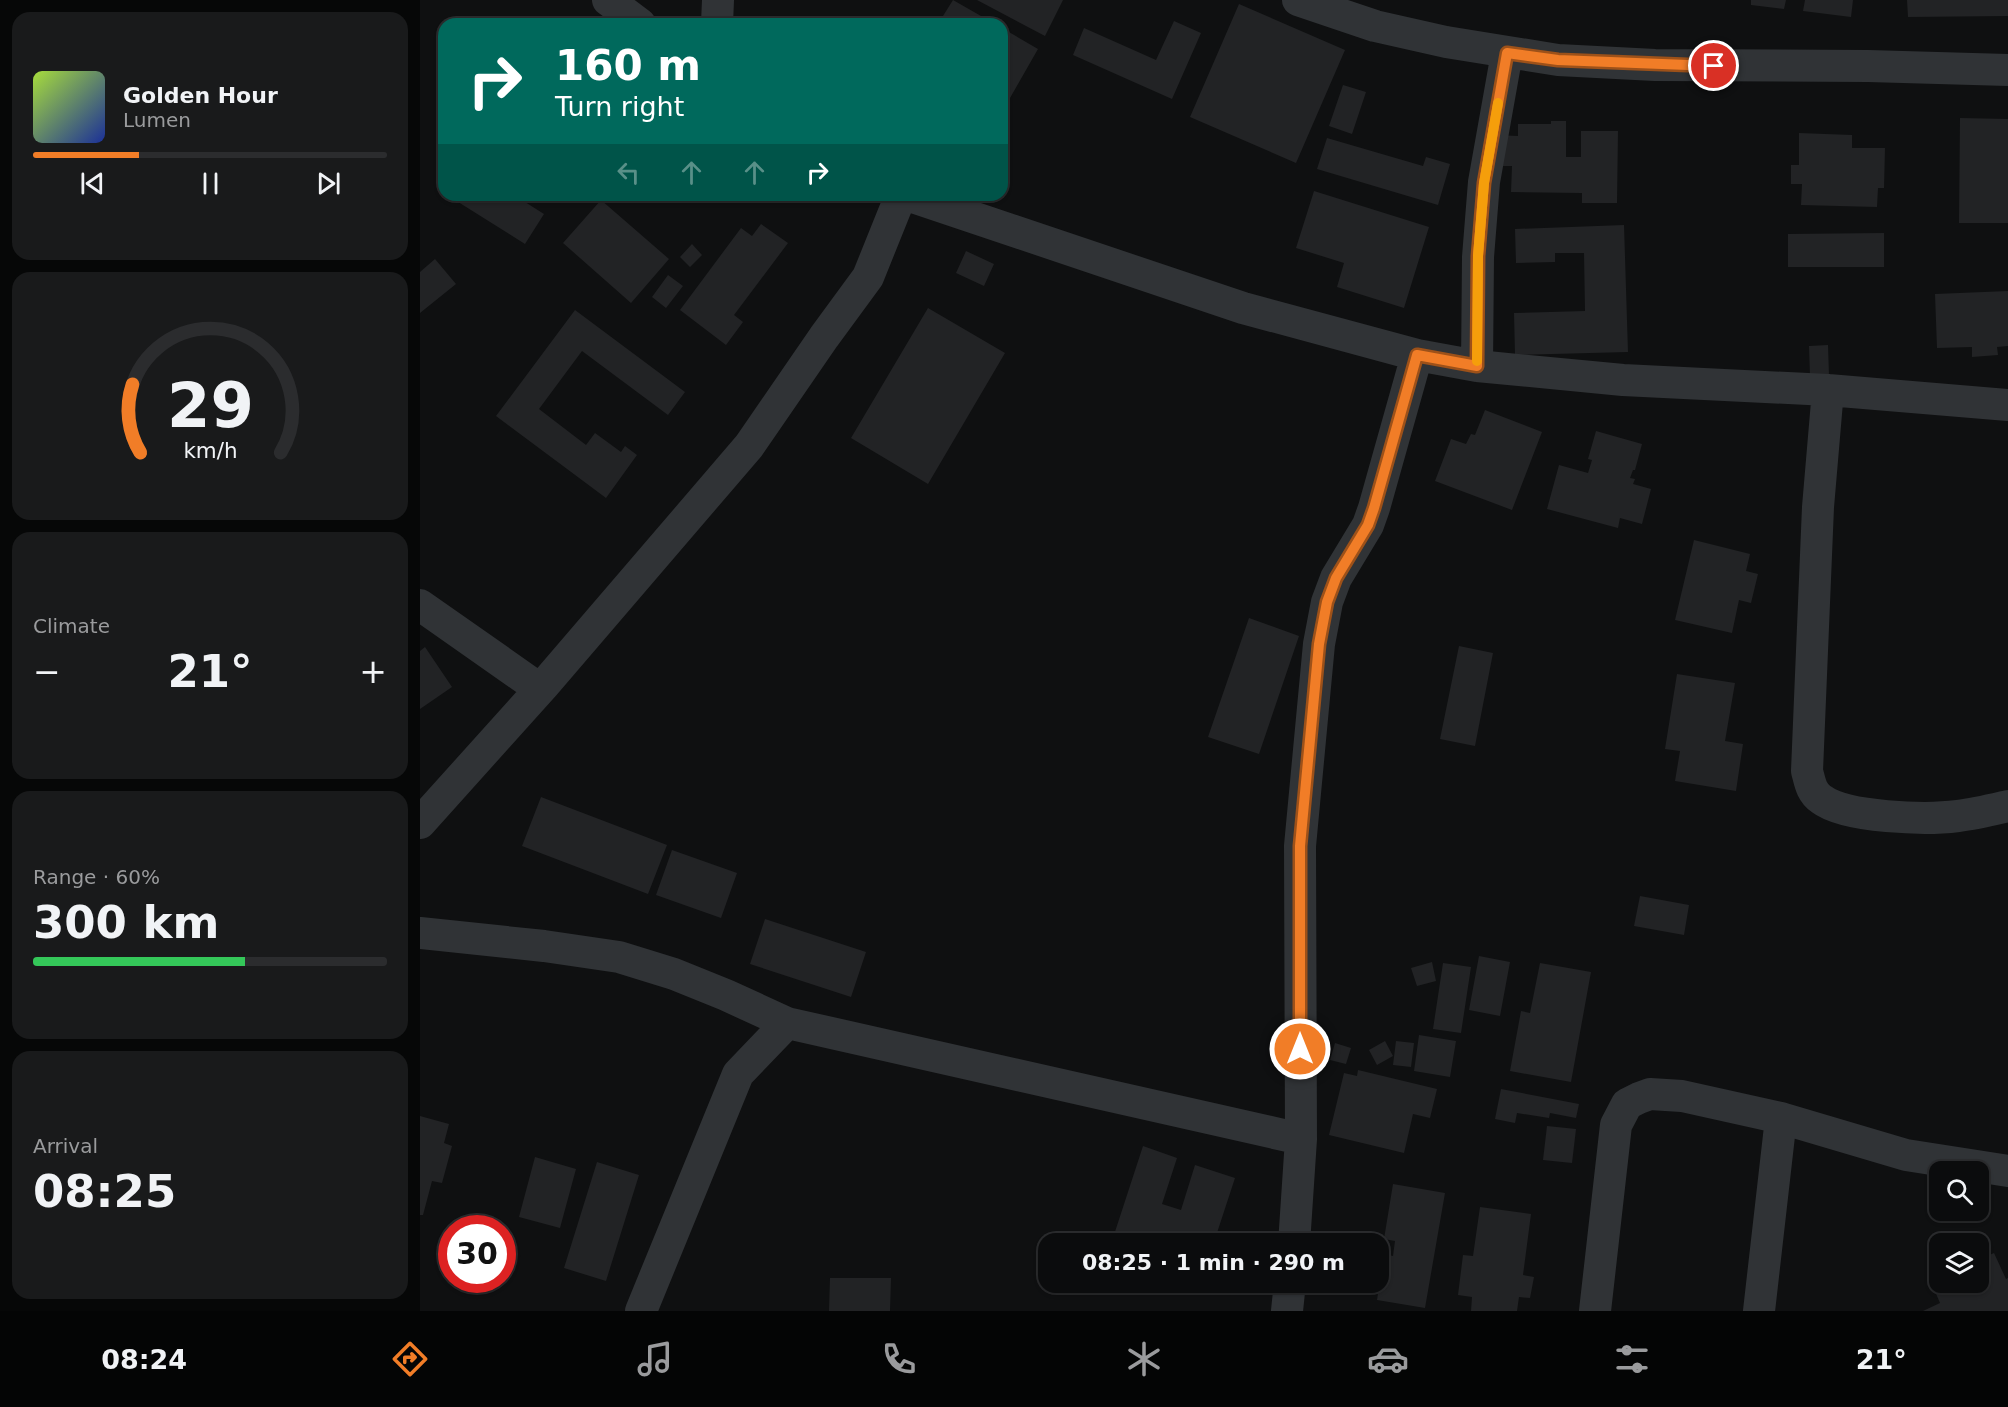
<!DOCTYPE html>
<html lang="en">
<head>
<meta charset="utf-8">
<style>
  body { margin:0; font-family:"DejaVu Sans",sans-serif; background:#191a1b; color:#f1f3f6; height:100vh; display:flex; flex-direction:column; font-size:22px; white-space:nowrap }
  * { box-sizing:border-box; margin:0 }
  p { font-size:20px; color:#9a9b9d }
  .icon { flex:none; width:33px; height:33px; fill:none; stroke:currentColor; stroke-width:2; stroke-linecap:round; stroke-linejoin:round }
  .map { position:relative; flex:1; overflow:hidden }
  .panel { display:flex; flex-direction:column; gap:12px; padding:12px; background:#060707; width:420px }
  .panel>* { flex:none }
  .top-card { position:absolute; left:18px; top:18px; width:570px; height:183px; border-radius:18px; box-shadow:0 2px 4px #0004,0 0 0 2px #2b2c2e; background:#00695c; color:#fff; overflow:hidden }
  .buttons { position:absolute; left:1509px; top:1161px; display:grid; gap:12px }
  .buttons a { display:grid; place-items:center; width:60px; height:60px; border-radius:12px; background:#0b0c0d; box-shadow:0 2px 4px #0004,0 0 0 2px #2b2c2e; font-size:30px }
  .speed { position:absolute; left:18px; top:1215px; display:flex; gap:12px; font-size:30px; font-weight:700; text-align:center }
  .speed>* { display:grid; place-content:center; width:78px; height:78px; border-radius:50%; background:#0b0c0d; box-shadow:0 2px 4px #0004,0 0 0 2px #2b2c2e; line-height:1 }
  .speed .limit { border:9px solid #d22; background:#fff; color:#111 }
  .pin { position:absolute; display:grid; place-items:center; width:51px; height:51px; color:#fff; margin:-26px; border:3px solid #fff; border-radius:50%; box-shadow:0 2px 6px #0007 }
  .me { position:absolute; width:66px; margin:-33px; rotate:0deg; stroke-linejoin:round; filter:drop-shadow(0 0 4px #0008) }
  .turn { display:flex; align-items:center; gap:21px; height:126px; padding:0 18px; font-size:27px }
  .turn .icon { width:78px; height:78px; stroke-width:2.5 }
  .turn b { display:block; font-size:42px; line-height:51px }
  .lanes { display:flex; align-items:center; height:57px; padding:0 18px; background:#0003; justify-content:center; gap:30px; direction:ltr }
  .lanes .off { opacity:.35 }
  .big { font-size:45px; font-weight:700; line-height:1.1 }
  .panel .widget { flex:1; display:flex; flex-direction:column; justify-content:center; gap:9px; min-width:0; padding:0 21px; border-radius:18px; background:#191a1b }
  .panel .dial { align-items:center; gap:0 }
  .dial svg { height:156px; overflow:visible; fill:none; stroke:#2b2c2e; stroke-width:7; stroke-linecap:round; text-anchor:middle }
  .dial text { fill:#f1f3f6; stroke:none }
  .song { display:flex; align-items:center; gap:18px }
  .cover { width:72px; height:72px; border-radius:9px; background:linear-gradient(135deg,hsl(80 70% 55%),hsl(230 70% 35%)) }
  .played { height:6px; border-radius:3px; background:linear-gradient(90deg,#f17d27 30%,#2b2c2e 30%) }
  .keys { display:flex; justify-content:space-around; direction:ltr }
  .heat { display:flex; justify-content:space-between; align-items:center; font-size:33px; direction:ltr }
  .charge { height:9px; border-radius:4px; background:linear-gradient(90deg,#34c759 60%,#2b2c2e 0) }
  .trip { position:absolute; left:618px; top:1233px; width:351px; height:60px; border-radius:18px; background:#0b0c0d; box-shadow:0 2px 4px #0004,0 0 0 2px #2b2c2e; font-weight:700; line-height:60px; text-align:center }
  .dock { display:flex; height:96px; justify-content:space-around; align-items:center; background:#040505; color:#9a9b9d }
  .dock .icon { width:42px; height:42px }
  .dock .selected { color:#f17d27 }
  .dock b { font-size:27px; color:#f1f3f6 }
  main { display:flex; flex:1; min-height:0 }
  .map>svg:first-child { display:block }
  .building { fill:#222325 }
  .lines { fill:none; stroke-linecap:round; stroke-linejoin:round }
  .minor { stroke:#303336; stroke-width:32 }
  .route-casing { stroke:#9d5119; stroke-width:15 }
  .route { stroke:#f17d27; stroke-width:10 }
  .slow { stroke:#f59e0b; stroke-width:10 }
</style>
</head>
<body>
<main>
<section class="panel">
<div class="widget">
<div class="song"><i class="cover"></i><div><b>Golden Hour</b><p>Lumen</p></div></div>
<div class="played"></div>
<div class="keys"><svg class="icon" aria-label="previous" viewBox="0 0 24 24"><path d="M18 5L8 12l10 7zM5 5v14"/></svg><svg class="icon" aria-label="pause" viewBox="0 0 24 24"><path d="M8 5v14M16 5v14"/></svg><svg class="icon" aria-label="next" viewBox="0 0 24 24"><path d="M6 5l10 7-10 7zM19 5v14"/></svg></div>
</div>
<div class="widget dial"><svg viewBox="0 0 100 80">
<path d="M14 69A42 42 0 1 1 86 69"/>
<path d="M14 69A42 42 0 0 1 10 34" stroke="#f17d27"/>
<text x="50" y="56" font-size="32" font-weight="700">29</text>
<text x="50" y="72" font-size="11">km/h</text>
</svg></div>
<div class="widget"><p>Climate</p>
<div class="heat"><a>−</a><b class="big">21°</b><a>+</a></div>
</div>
<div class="widget"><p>Range · 60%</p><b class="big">300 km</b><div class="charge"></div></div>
<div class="widget"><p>Arrival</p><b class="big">08:25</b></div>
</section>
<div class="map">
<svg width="1588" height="1311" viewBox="0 0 1588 1311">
  <rect width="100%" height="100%" fill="#0f1011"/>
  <path class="building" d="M533 0 575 24H518Z
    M557 0H643L625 36Z
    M1331 0H1366L1364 9 1331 5Z
    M1385 0H1433L1431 17 1383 11Z
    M1487 0H1588V16L1488 17Z
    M819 4 925 50 876 163 770 117Z
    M754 21 781 33 752 99 653 55 664 28 736 60Z
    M582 28 618 49 582 112Z
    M923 85 946 92 932 134 909 126Z
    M1540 118 1588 119V223H1539Z
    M1131 121H1146V157H1161V131H1198L1197 203H1162V193L1091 192 1092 166H1075V135L1098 136V124H1131Z
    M1379 133 1432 135V148H1465L1464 188H1458L1457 207 1381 205 1382 184H1371V165H1379Z
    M907 138 1003 166 1006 157 1030 164 1018 205 897 169Z
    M894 191 1009 227 984 308 917 287 924 263 876 248Z
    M27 195H94L124 214 105 244Z
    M181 200 249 259 211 303 143 243Z
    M341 224 368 243 314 315 323 322 306 345 260 310 321 228 332 236Z
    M1204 225 1208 352 1095 355 1094 313 1165 311 1164 253H1135V262L1096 263 1095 229Z
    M1464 233V267H1368V234Z
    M272 244 282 255 270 267 260 257Z
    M546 251 574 264 564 286 536 273Z
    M15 259 36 284 0 313V272Z
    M248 275 263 286 246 308 232 297Z
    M1588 291V346L1577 347 1578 355 1552 357V347L1517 348 1515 294Z
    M508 308 585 353 508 484 431 438Z
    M155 310 265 392 248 415 162 351 119 409 166 445 175 433 201 452 205 446 217 455 186 498 76 416Z
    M1408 345 1409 375 1390 376 1389 346Z
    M1065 410 1122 432 1092 510 1015 481 1031 439 1046 444 1051 434 1055 435Z
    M1176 431 1222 444 1215 470H1213L1210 478 1215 479 1213 484 1231 489 1222 524 1200 518 1198 528 1127 509 1139 465 1168 473 1172 460 1168 459Z
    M1274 540 1330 554 1326 571 1338 574 1331 603 1319 600 1312 633 1255 620Z
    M829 618 879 636 839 754 788 737Z
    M1039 646 1073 653 1055 746 1020 739Z
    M5 647 32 687 0 709V651Z
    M1257 674 1315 683 1305 741 1323 744 1316 791 1255 781 1260 751 1245 749Z
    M121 797 247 845 228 894 102 846Z
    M252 850 317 873 301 918 236 895Z
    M1220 896 1269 905 1264 935 1214 926Z
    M345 919 446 952 431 997 330 964Z
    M1059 956 1090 962 1080 1016 1049 1010Z
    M1012 962 1016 981 997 986 991 968Z
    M1023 963 1051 967 1041 1033 1013 1029Z
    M1120 963 1171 972 1151 1082 1090 1071 1101 1011 1110 1013Z
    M999 1035 1036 1041 1030 1077 994 1071Z
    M965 1041 973 1056 957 1065 949 1050Z
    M976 1041 994 1043 991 1067 973 1065Z
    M915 1043 931 1048 926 1064 910 1060Z
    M938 1070 1017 1089 1010 1118 993 1114 984 1153 909 1135 924 1073 937 1076Z
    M1081 1089 1159 1104 1156 1118 1130 1113 1129 1118 1097 1113 1095 1123 1075 1119Z
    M0 1116 29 1124 24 1143 32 1146 22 1183 12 1181 3 1215H0Z
    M1127 1126 1156 1129 1152 1163 1123 1160Z
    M723 1146 757 1158 742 1204 761 1210 775 1165 815 1178 795 1239 806 1244H691Z
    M115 1157 156 1169 140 1228 99 1217Z
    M177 1162 219 1175 186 1281 144 1268Z
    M973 1184 1025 1193 1005 1308 957 1300 964 1254 973 1256 975 1241 964 1239Z
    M1060 1207 1111 1214 1103 1275 1114 1277 1110 1298 1099 1297 1097 1311H1051L1052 1297 1038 1295 1043 1255 1053 1256Z
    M1574 1253 1586 1279 1588 1278V1311H1503L1520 1303 1514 1289 1527 1282H1558V1260Z
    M410 1278H471L470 1311H409Z
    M746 1282H786L782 1295Z"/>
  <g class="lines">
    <path class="minor" d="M188 0 220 24
      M878 0 955 26 1026 42 1138 60 1235 65 1448 66 1588 70
      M297 24 298 0
      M487 195 823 308 997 355 1057 366 1203 380 1408 390 1588 405
      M1057 366 1058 257 1064 182 1087 53
      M1408 390 1398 507 1387 771C1390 782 1391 792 1401 799 1426 818 1506 820 1538 816 1555 814 1571 810 1588 806
      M0 605 114 685H124
      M0 823 124 685 329 446 404 337 448 277 481 195
      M0 933 124 946 199 957 254 974 306 995 367 1023 881 1139
      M874 1244 881 1139 880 846 899 644 907 602 916 578 948 525 954 508 997 355
      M221 1311 318 1074 367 1023
      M867 1311 870 1282
      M1175 1311 1196 1125 1207 1104 1219 1098 1230 1094 1262 1096 1361 1118 1486 1155 1588 1171
      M1339 1311 1361 1118"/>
  </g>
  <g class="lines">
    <g class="route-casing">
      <path id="route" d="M880 1049V846L899 644 907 602 916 578 948 525 954 508 997 355 1057 366 1058 256 1064 183 1087 53 1138 60 1294 66"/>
    </g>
    <use href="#route" class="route"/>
    <path class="slow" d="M1057 361 1058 256 1064 183 1078 103"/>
  </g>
</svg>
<div class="buttons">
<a><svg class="icon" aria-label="search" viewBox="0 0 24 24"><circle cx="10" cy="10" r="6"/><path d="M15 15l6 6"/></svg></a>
<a><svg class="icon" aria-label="layers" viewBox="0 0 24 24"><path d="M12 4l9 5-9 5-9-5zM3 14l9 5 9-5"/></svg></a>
</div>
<div class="speed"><div class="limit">30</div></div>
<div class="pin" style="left:1294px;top:66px;background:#d93025"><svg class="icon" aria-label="arrive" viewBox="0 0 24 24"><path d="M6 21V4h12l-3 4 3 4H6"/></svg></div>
<svg class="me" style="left:880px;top:1049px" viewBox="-20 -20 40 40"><circle r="17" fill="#f17d27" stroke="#fff" stroke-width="3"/><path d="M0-11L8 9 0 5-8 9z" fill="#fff"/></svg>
<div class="trip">08:25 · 1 min · 290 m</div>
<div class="top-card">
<div class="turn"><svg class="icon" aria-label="right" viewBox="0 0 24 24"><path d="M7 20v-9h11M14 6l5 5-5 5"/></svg><div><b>160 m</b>Turn right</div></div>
<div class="lanes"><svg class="icon off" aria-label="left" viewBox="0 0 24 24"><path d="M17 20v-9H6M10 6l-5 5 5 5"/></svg><svg class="icon off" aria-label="ahead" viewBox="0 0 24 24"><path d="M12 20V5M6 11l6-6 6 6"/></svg><svg class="icon off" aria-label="ahead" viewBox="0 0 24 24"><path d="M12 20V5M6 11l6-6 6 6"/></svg><svg class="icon" aria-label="right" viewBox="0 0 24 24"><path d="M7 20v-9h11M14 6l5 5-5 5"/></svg></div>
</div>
</div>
</main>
<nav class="dock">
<b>08:24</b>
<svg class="icon selected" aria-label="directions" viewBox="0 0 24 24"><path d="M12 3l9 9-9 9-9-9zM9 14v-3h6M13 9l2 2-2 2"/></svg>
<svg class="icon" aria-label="music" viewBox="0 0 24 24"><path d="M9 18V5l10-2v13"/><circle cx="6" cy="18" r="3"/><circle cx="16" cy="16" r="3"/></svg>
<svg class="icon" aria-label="phone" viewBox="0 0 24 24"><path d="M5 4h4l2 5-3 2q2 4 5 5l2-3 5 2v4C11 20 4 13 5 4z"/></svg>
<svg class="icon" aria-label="climate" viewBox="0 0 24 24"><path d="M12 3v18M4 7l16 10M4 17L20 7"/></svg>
<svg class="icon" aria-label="car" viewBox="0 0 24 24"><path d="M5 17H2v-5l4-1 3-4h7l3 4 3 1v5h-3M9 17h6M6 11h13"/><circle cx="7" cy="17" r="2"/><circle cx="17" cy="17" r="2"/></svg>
<svg class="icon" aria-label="filters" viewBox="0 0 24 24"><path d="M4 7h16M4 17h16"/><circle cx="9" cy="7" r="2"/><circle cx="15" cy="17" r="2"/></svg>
<b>21°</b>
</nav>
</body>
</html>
